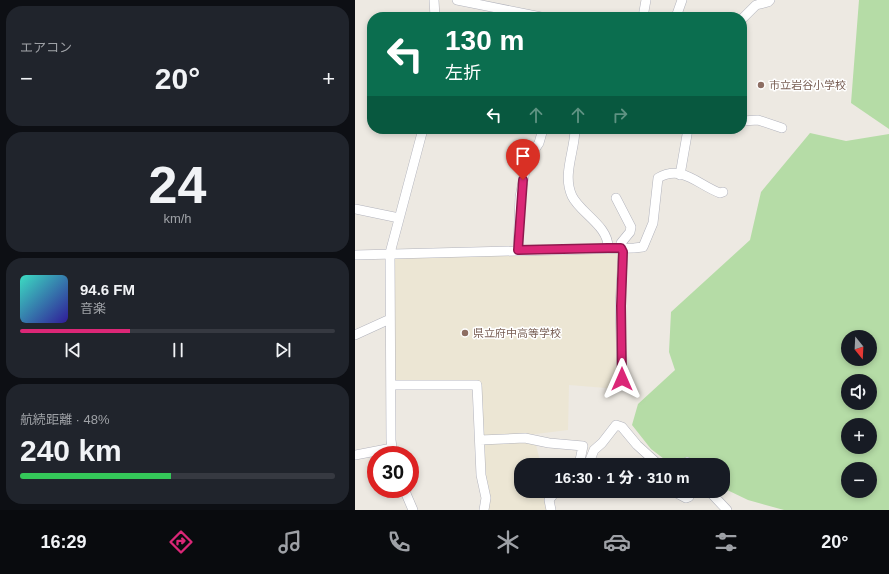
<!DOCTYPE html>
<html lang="ja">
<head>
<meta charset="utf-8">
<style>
  body { margin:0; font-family:Arial,"Noto Sans JP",sans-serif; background:#20242c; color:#f1f3f6; height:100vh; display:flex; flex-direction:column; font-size:15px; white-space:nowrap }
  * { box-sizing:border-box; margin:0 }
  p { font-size:13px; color:#9ea1a6 }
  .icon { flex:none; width:22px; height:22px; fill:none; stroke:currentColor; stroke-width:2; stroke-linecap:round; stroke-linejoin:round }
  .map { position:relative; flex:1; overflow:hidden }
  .drawer { display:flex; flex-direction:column; gap:6px; padding:6px; background:#0d0f14; width:355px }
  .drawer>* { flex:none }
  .guide { position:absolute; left:12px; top:12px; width:380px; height:122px; border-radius:16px; box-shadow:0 2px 6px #0003; background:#0b6e4f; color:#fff; overflow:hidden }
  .needle { width:26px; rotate:162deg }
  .tools { position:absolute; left:486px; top:330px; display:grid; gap:8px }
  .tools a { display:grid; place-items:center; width:36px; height:36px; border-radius:50%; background:#171b24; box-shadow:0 2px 6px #0003; font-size:20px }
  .speed { position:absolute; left:12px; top:446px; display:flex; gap:8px; font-size:20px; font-weight:700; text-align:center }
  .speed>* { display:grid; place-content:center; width:52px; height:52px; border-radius:50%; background:#171b24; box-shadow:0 2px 6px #0003; line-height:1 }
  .speed .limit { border:6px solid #d22; background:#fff; color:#111 }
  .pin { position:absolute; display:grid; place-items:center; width:34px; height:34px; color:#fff; margin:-41px -17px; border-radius:50% 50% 50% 0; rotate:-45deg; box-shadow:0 0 4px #0007 }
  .pin .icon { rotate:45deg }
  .me { position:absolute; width:44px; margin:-22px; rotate:0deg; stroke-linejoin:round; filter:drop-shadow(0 0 3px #0008) }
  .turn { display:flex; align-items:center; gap:14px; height:84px; padding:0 12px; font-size:18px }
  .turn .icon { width:52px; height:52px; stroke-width:2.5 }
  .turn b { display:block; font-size:28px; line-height:34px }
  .lanes { display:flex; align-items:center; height:38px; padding:0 12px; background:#0003; justify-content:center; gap:20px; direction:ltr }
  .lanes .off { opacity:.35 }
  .big { font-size:30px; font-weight:800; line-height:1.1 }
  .drawer .tile { flex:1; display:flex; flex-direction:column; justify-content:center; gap:6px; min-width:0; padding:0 14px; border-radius:16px; background:#20242c }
  .drawer .dial { align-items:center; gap:0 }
  .dial b { font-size:52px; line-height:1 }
  .song { display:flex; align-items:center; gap:12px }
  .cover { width:48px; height:48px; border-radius:6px; background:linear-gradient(135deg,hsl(170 70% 55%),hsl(250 70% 35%)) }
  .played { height:4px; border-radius:2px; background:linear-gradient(90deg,#db2777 35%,#363941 35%) }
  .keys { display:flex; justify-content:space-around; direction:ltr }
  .heat { display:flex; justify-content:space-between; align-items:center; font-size:22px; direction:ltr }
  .charge { height:6px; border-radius:3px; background:linear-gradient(90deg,#34c759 48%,#363941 0) }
  .trip { position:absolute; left:159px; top:458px; width:216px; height:40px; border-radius:16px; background:#171b24; box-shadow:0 2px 6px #0003; font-weight:800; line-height:40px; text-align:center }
  .tab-bar { display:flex; height:64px; justify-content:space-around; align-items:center; background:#090b0e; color:#9ea1a6 }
  .tab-bar .icon { width:28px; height:28px }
  .tab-bar .on { color:#db2777 }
  .tab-bar b { font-size:18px; color:#f1f3f6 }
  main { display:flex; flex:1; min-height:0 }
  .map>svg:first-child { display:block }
  .education { fill:#ece6d4 }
  .green { fill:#b5dca6; fill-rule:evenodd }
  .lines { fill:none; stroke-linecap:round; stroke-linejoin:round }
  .minor-casing { stroke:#b2b3bc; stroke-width:10 }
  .minor { stroke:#fff; stroke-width:9 }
  .route-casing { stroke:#8e194d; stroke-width:10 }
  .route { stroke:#db2777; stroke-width:7 }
  .education-dot { fill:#8d6e63; stroke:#fff; stroke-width:1.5 }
  .labels { text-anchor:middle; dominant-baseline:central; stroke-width:3; stroke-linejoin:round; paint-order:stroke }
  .education-label { font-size:11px; fill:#785e54; stroke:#fff; text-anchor:start }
</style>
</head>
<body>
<main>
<section class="drawer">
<div class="tile"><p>エアコン</p>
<div class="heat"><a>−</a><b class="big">20°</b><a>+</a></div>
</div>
<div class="tile dial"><b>24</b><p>km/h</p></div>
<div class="tile">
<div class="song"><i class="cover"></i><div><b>94.6 FM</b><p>音楽</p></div></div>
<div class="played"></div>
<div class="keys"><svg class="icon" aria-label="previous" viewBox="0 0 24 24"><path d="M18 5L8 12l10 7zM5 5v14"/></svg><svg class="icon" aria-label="pause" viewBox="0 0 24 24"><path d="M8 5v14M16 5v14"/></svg><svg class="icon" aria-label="next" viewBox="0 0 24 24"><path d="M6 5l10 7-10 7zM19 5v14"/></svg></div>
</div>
<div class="tile"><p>航続距離 · 48%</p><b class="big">240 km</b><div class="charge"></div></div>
</section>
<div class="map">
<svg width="534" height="510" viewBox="0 0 534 510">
  <rect width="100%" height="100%" fill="#ede9e2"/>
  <path class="education" d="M266 248 263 389 214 385 213 430 173 435 170 438 181 445 186 465H166V491H192L196 510H129L122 385H36L35 253Z"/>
  <path class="green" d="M504 0H534V129L496 103Z
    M455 133 491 141 534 134V510H429L393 500 368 488V465H317L296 449 277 425 283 404 320 370 314 352 316 312 395 240 406 192ZM493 337H515V359H493ZM493 381H515V403H493ZM493 425H515V447H493ZM493 469H515V491H493Z"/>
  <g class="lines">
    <g class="minor-casing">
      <path id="minor" d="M79 0 80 17
        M102 0 186 17
        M288 17 291 0
        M321 17 327 0
        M387 19 401 5 413 2 415 0
        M387 121 403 120 427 128
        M220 129C220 150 207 175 217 196 225 213 254 226 253 248
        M325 175 333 129
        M261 198 276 227 275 232 266 243 268 252 265 306 267 379
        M0 209 44 218
        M163 250 165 197 172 161 184 143 188 129
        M0 255 279 248 288 247 298 223 303 178C327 164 343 185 365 193L368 192
        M0 335 35 319
        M36 385H122L126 475 131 498 129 510
        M125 440 170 438 194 443 228 446 224 465
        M0 455 37 448
        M38 455 36 440 35 253 68 129
        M233 465 239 450 247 443 261 425 267 427 282 445 304 465
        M331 465 332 462 336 465
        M49 489 58 510
        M318 491 331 498 334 497 335 491
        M354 491 372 510
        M196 510 194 500 201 491"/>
    </g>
    <use href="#minor" class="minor"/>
  </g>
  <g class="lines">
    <g class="route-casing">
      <path id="route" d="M168 180 163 250 253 248H266L268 252 266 306 267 379"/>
    </g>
    <use href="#route" class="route"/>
  </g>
  <g class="education-dot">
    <circle cx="406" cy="85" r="4"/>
    <circle cx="110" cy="333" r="4"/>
  </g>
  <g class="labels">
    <g class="education-label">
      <text x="414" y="85">市立岩谷小学校</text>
      <text x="118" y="333">県立府中高等学校</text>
    </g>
  </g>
</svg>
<div class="tools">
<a><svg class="needle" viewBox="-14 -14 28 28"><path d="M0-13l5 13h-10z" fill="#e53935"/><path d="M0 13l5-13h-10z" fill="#9ea1a6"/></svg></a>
<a><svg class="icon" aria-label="sound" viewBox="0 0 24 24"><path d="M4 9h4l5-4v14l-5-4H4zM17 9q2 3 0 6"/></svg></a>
<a>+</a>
<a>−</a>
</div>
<div class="speed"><div class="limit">30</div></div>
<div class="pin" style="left:168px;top:180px;background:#d93025"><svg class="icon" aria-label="arrive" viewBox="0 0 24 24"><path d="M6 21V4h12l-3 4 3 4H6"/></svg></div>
<svg class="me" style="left:267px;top:379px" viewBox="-20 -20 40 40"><path d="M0-17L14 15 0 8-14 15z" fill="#db2777" stroke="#fff" stroke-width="4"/></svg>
<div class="trip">16:30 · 1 分 · 310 m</div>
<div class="guide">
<div class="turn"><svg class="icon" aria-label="left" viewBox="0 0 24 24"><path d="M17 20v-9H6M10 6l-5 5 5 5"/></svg><div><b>130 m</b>左折</div></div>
<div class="lanes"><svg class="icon" aria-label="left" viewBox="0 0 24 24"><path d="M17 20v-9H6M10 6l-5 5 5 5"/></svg><svg class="icon off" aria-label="ahead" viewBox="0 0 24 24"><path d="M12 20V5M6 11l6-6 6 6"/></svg><svg class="icon off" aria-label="ahead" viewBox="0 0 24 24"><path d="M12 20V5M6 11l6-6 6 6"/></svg><svg class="icon off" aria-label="right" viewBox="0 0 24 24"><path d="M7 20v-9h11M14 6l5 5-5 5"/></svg></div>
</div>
</div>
</main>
<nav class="tab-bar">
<b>16:29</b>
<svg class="icon on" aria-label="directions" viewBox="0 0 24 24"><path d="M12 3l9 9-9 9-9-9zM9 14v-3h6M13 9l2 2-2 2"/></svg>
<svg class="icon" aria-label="music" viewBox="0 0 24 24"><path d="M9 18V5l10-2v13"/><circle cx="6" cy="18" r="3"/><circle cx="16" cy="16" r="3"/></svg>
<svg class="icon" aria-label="phone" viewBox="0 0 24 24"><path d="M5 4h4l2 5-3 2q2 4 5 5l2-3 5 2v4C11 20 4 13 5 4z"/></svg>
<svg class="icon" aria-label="climate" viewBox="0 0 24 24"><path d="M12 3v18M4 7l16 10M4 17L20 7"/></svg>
<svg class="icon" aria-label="car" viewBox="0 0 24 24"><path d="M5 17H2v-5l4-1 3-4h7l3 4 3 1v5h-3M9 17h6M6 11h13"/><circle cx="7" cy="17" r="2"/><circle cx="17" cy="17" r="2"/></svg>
<svg class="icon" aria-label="filters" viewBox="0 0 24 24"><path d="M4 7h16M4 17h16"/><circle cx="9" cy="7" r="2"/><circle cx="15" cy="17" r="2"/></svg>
<b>20°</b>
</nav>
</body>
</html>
